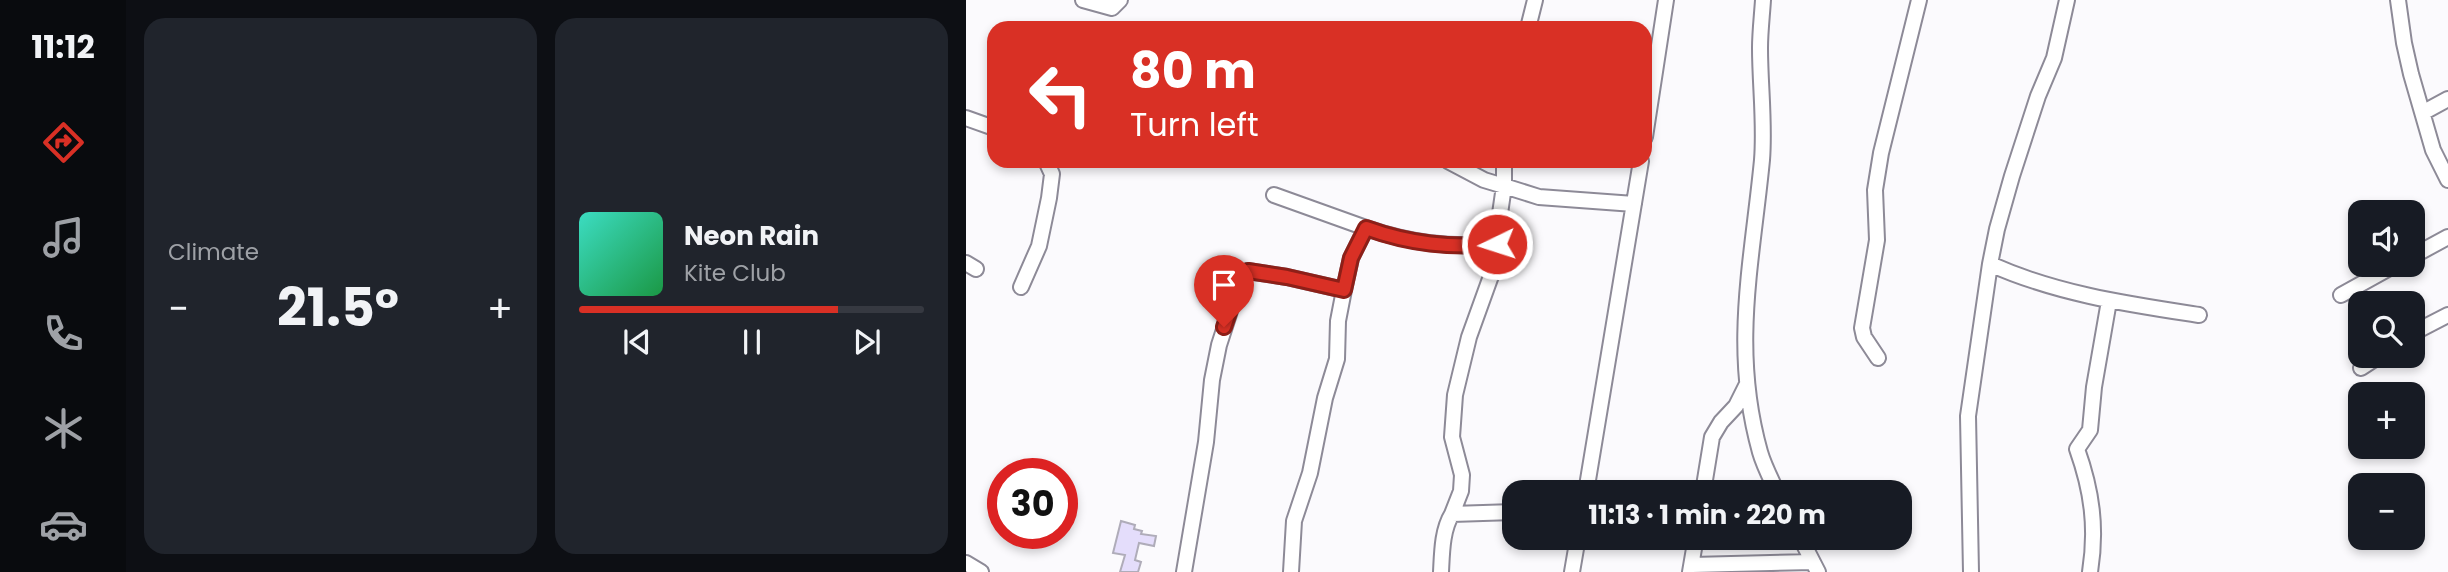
<!DOCTYPE html>
<html lang="en">
<head>
<meta charset="utf-8">
<style>
  body { margin:0; font-family:Poppins,sans-serif; background:#20242c; color:#f1f3f6; height:100vh; display:flex; flex-direction:column; font-size:26px; white-space:nowrap }
  * { box-sizing:border-box; margin:0 }
  p { font-size:23px; color:#9ea1a6 }
  .icon { flex:none; width:38px; height:38px; fill:none; stroke:currentColor; stroke-width:2; stroke-linecap:round; stroke-linejoin:round }
  .map { position:relative; flex:1; overflow:hidden }
  .side { display:flex; flex-direction:column; gap:18px; padding:18px; background:#0d0f14; width:840px }
  .side>* { flex:none }
  .banner { position:absolute; left:21px; top:21px; width:665px; height:147px; border-radius:21px; box-shadow:0 4px 10px #0003; background:#d93025; color:#fff; overflow:hidden }
  .fabs { position:absolute; left:1382px; top:200px; display:grid; gap:14px }
  .fabs a { display:grid; place-items:center; width:77px; height:77px; border-radius:14px; background:#171b24; box-shadow:0 4px 10px #0003; font-size:35px }
  .speed { position:absolute; left:21px; top:458px; display:flex; gap:14px; font-size:35px; font-weight:700; text-align:center }
  .speed>* { display:grid; place-content:center; width:91px; height:91px; border-radius:50%; background:#171b24; box-shadow:0 4px 10px #0003; line-height:1 }
  .speed .limit { border:10px solid #d22; background:#fff; color:#111 }
  .pin { position:absolute; display:grid; place-items:center; width:60px; height:60px; color:#fff; margin:-72px -30px; border-radius:50% 50% 50% 0; rotate:-45deg; box-shadow:0 0 7px #0007 }
  .pin .icon { rotate:45deg }
  .me { position:absolute; width:77px; margin:-38px; rotate:266deg; stroke-linejoin:round; filter:drop-shadow(0 0 5px #0008) }
  .turn { display:flex; align-items:center; gap:24px; height:147px; padding:0 28px; font-size:32px }
  .turn .icon { width:91px; height:91px; stroke-width:2.5 }
  .turn b { display:block; font-size:49px; line-height:60px }
  .big { font-size:52px; font-weight:700; line-height:1.1 }
  .side .tile { flex:1; display:flex; flex-direction:column; justify-content:center; gap:10px; min-width:0; padding:0 24px; border-radius:21px; background:#20242c }
  .song { display:flex; align-items:center; gap:21px }
  .cover { width:84px; height:84px; border-radius:10px; background:linear-gradient(135deg,hsl(170 70% 55%),hsl(140 70% 35%)) }
  .played { height:7px; border-radius:4px; background:linear-gradient(90deg,#d93025 75%,#363941 75%) }
  .keys { display:flex; justify-content:space-around; direction:ltr }
  .heat { display:flex; justify-content:space-between; align-items:center; font-size:38px; direction:ltr }
  .side .tiles { flex:1; display:grid; gap:18px; grid-template-columns:repeat(2,1fr) }
  .trip { position:absolute; left:536px; top:480px; width:410px; height:70px; border-radius:21px; background:#171b24; box-shadow:0 4px 10px #0003; font-weight:700; line-height:70px; text-align:center }
  main { display:flex; flex:1; min-height:0 }
  .tabs { display:flex; flex-direction:column; width:126px; justify-content:space-around; align-items:center; background:#090b0e; color:#9ea1a6 }
  .tabs .icon { width:49px; height:49px }
  .tabs .selected { color:#d93025 }
  .tabs b { font-size:32px; color:#f1f3f6 }
  .map>svg:first-child { display:block }
  .building { fill:#e4ddfb; stroke:#afacb9; stroke-width:2 }
  .lines { fill:none; stroke-linecap:round; stroke-linejoin:round }
  .minor-casing { stroke:#8d8a97; stroke-width:18 }
  .minor { stroke:#fff; stroke-width:14 }
  .route-casing { stroke:#8d1f18; stroke-width:18 }
  .route { stroke:#d93025; stroke-width:12 }
</style>
</head>
<body>
<main>
<nav class="tabs">
<b>11:12</b>
<svg class="icon selected" aria-label="directions" viewBox="0 0 24 24"><path d="M12 3l9 9-9 9-9-9zM9 14v-3h6M13 9l2 2-2 2"/></svg>
<svg class="icon" aria-label="music" viewBox="0 0 24 24"><path d="M9 18V5l10-2v13"/><circle cx="6" cy="18" r="3"/><circle cx="16" cy="16" r="3"/></svg>
<svg class="icon" aria-label="phone" viewBox="0 0 24 24"><path d="M5 4h4l2 5-3 2q2 4 5 5l2-3 5 2v4C11 20 4 13 5 4z"/></svg>
<svg class="icon" aria-label="climate" viewBox="0 0 24 24"><path d="M12 3v18M4 7l16 10M4 17L20 7"/></svg>
<svg class="icon" aria-label="car" viewBox="0 0 24 24"><path d="M5 17H2v-5l4-1 3-4h7l3 4 3 1v5h-3M9 17h6M6 11h13"/><circle cx="7" cy="17" r="2"/><circle cx="17" cy="17" r="2"/></svg>
</nav>
<section class="side">
<div class="tiles">
<div class="tile"><p>Climate</p>
<div class="heat"><a>−</a><b class="big">21.5°</b><a>+</a></div>
</div>
<div class="tile">
<div class="song"><i class="cover"></i><div><b>Neon Rain</b><p>Kite Club</p></div></div>
<div class="played"></div>
<div class="keys"><svg class="icon" aria-label="previous" viewBox="0 0 24 24"><path d="M18 5L8 12l10 7zM5 5v14"/></svg><svg class="icon" aria-label="pause" viewBox="0 0 24 24"><path d="M8 5v14M16 5v14"/></svg><svg class="icon" aria-label="next" viewBox="0 0 24 24"><path d="M6 5l10 7-10 7zM19 5v14"/></svg></div>
</div>
</div>
</section>
<div class="map">
<svg width="1482" height="572" viewBox="0 0 1482 572">
  <rect width="100%" height="100%" fill="#fbfafd"/>
  <path class="building" d="M155 521 169 525 168 529 176 531 175 534 190 536 188 546 173 543 169 560 175 562 172 572H154L159 555 147 553Z"/>
  <g class="lines">
    <g class="minor-casing">
      <path id="minor" d="M117 0 146 8 154 0
        M797 0C796 16 794 32 794 48 794 85 799 123 796 160 786 263 765 349 794 452 798 466 805 479 811 492
        M1432 0 1438 43 1445 74 1467 150 1482 180
        M562 28 569 0
        M1458 112 1482 99
        M0 118 28 128
        M679 137 700 0
        M482 161 518 180 538 186V161
        M308 195 400 228
        M1447 256 1482 237
        M0 263 10 269
        M1024 264C1091 294 1161 304 1233 315
        M55 287 73 246 83 198 86 174 80 161
        M1375 295 1431 264
        M1447 333 1482 315
        M912 358 898 337 896 328 911 240 909 190 915 153 953 0
        M1395 368 1415 355
        M620 492 675 161
        M737 492 746 437 755 422 770 406 780 386
        M486 514 495 491 496 475 486 437 489 395 503 337 525 276 538 186 573 197 668 204
        M834 537 852 572
        M0 563 15 572
        M726 565 847 562
        M218 572 240 442 246 380 253 345 275 277 282 271 321 277 378 290 385 258 400 228C444 243 484 248 531 244
        M325 572 328 521 344 473 359 398 371 359 372 321 378 290
        M475 572C476 553 476 530 486 514L548 512
        M606 572 612 537
        M724 572 730 537
        M1005 572 1002 416 1024 264 1031 229 1046 176 1072 96 1088 58 1101 0
        M1124 572C1131 528 1126 491 1111 449L1124 430 1128 387 1143 301"/>
    </g>
    <use href="#minor" class="minor"/>
  </g>
  <g class="lines">
    <g class="route-casing">
      <path id="route" d="M258 327 275 277 282 271 321 277 378 290 385 258 400 228C444 244 484 248 531 244"/>
    </g>
    <use href="#route" class="route"/>
  </g>
</svg>
<div class="fabs">
<a><svg class="icon" aria-label="sound" viewBox="0 0 24 24"><path d="M4 9h4l5-4v14l-5-4H4zM17 9q2 3 0 6"/></svg></a>
<a><svg class="icon" aria-label="search" viewBox="0 0 24 24"><circle cx="10" cy="10" r="6"/><path d="M15 15l6 6"/></svg></a>
<a>+</a>
<a>−</a>
</div>
<div class="speed"><div class="limit">30</div></div>
<div class="pin" style="left:258px;top:327px;background:#d93025"><svg class="icon" aria-label="arrive" viewBox="0 0 24 24"><path d="M6 21V4h12l-3 4 3 4H6"/></svg></div>
<svg class="me" style="left:531px;top:244px" viewBox="-20 -20 40 40"><circle r="17" fill="#d93025" stroke="#fff" stroke-width="3"/><path d="M0-11L8 9 0 5-8 9z" fill="#fff"/></svg>
<div class="trip">11:13 · 1 min · 220 m</div>
<div class="banner">
<div class="turn"><svg class="icon" aria-label="left" viewBox="0 0 24 24"><path d="M17 20v-9H6M10 6l-5 5 5 5"/></svg><div><b>80 m</b>Turn left</div></div>
</div>
</div>
</main>
</body>
</html>
